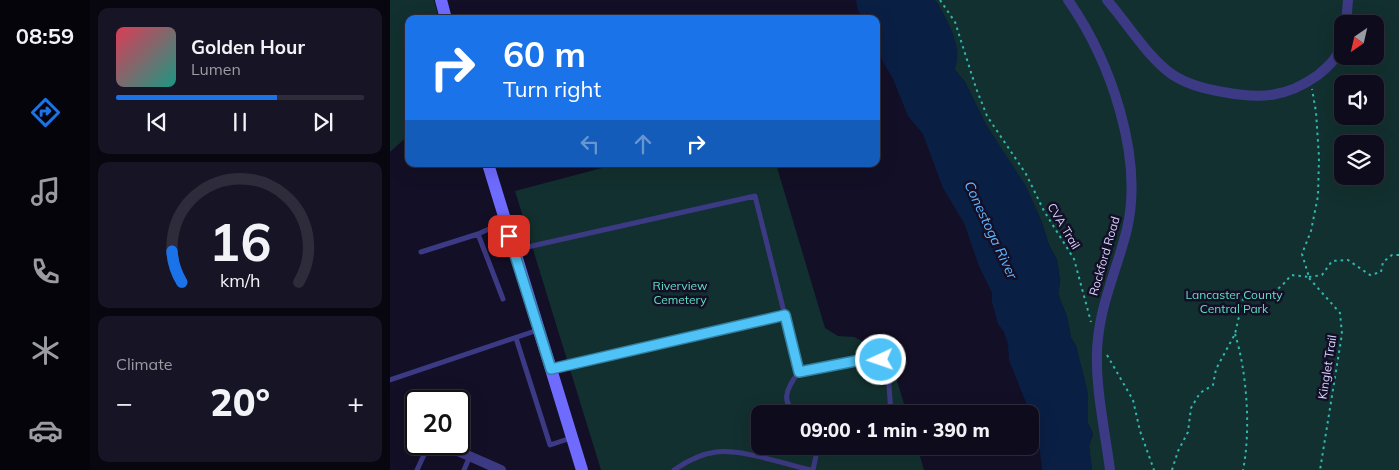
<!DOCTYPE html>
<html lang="en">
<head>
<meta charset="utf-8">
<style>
  body { margin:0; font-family:Mulish,sans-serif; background:#171425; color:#f1f3f6; height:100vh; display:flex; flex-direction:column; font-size:19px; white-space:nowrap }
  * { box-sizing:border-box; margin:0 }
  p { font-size:16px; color:#9b9ba3 }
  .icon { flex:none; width:28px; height:28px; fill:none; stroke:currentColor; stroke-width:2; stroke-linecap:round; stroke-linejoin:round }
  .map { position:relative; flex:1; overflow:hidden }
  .sheet { display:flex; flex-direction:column; gap:8px; padding:8px; background:#08060f; width:300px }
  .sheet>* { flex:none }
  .banner { position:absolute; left:15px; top:15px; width:475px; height:152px; border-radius:10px; box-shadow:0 5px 20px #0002,0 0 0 1px #2e2b3b; background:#1a73e8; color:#fff; overflow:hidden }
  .needle { width:32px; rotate:214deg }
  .fabs { position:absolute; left:944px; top:15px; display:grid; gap:10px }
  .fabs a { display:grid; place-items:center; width:50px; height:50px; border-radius:10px; background:#0e0b1c; box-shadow:0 5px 20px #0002,0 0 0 1px #2e2b3b; font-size:25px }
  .speed { position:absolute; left:15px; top:390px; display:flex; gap:10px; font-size:25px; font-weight:700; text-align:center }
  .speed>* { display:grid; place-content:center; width:65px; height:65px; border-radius:50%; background:#0e0b1c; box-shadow:0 5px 20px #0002,0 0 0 1px #2e2b3b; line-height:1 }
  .speed .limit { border:2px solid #111; border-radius:8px; background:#fff; color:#111 }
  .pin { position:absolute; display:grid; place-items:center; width:42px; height:42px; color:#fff; margin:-21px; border-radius:10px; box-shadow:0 2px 8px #0006 }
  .me { position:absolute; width:55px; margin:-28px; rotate:267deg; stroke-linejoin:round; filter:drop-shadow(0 0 4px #0008) }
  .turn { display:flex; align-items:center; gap:18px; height:105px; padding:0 15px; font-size:22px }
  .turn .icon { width:65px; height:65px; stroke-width:2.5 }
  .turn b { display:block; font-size:35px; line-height:42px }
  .lanes { display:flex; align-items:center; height:48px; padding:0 15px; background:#0003; justify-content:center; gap:25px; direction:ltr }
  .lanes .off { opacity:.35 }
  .big { font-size:38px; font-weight:800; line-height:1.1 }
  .sheet .widget { flex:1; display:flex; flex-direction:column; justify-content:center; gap:8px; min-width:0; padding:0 18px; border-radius:10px; background:#171425 }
  .sheet .dial { align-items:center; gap:0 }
  .dial svg { height:130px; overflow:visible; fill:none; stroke:#2e2b3b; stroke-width:7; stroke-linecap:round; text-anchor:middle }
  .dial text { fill:#f1f3f6; stroke:none }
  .song { display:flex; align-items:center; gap:15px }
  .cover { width:60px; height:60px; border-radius:8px; background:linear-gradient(135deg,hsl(350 70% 55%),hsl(170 70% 35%)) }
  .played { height:5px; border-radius:2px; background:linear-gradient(90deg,#1a73e8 65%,#2e2b3b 65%) }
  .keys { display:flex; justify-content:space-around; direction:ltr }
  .heat { display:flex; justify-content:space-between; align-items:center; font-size:28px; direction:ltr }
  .trip { position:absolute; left:361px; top:405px; width:288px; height:50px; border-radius:10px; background:#0e0b1c; box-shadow:0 5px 20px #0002,0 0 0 1px #2e2b3b; font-weight:800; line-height:50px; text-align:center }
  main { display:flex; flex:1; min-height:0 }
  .menu { display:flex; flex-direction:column; width:90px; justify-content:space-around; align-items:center; background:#06040b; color:#9b9ba3 }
  .menu .icon { width:35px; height:35px }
  .menu .active { color:#1a73e8 }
  .menu b { font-size:22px; color:#f1f3f6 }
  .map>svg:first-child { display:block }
  .green { fill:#12302f; fill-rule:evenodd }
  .water { fill:#0a1f44 }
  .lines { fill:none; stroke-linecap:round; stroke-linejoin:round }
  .path { stroke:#2fb8b0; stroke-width:2; stroke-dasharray:2.5 4; stroke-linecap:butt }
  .lane { stroke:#3d3a85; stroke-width:5 }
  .street { stroke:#3d3a85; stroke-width:10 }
  .secondary { stroke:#6f6bff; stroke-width:12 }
  .route-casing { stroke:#337fa1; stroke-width:12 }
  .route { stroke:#4fc3f7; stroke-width:9 }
  .labels { text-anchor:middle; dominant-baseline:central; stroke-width:5; stroke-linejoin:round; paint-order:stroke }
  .street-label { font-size:12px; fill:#d9d4ff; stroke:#130f26 }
  .park-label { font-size:12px; fill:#5fe0c0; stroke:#130f26 }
  .water-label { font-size:14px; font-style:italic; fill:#62b6ff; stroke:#130f26 }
</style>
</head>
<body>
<main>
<nav class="menu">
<b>08:59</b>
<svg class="icon active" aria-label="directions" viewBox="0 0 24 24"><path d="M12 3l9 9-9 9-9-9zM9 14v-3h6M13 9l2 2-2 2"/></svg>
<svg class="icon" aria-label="music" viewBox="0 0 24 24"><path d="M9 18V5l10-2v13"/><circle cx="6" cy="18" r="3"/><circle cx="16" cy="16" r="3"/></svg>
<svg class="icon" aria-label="phone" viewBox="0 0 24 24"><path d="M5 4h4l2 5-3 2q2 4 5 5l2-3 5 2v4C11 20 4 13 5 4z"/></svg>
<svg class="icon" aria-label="climate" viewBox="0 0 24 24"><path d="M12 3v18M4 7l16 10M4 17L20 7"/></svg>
<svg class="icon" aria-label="car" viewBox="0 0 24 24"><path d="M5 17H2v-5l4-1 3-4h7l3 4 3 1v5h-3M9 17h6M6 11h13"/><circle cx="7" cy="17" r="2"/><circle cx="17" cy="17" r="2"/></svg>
</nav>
<section class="sheet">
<div class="widget">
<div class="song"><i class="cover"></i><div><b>Golden Hour</b><p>Lumen</p></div></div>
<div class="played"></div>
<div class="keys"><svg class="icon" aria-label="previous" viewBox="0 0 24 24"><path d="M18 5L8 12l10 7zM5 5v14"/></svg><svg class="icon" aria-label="pause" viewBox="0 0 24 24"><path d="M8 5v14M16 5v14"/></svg><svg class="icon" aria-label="next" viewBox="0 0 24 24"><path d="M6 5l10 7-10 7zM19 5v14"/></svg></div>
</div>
<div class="widget dial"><svg viewBox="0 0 100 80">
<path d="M14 69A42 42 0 1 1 86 69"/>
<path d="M14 69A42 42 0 0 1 8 50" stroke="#1a73e8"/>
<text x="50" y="56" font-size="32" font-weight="700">16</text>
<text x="50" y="72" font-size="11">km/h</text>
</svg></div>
<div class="widget"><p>Climate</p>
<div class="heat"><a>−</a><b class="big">20°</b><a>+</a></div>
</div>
</section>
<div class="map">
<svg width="1009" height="470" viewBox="0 0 1009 470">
  <rect width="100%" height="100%" fill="#130f26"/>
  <path class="green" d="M0 0H44L49 19H19V135L0 152Z
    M545 0H1009V470H702L699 446 703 434 698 423V394L686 346 681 338 677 317 668 294 670 281 667 260 659 245 651 220 635 186 596 125 575 82 564 69C574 51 555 15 545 0ZM952 24H985V56H952ZM952 84H985V116H952ZM952 144H985V176H952Z
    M227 164H386L435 328 448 336 464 337 490 350 502 364 517 414H370V446H527L534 470H211L125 191Z"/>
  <path class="water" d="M466 0H545C556 17 575 49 564 69L575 82 596 125 636 186 651 220 659 245 667 260 670 281 668 294 677 317 681 338 686 346 698 394V423L703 434 699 446 702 470H652L648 433 619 360 618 344 614 332 608 324 602 302V293L589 266 574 223 553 188 533 134 518 116 503 79 492 60 486 41V19H475L468 11Z"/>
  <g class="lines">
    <path class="path" d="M550 0 565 22 586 88 597 116 636 174 654 211 684 259 701 322
      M919 277 932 275 942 261 958 260 980 275 991 272 993 262 1002 255H1009
      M919 278 950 313 952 334 930 470
      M845 334C857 372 861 431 853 470
      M717 355 743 400 750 431 764 470
      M782 470 788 451 798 432 801 408 810 393 823 385 826 369 845 334 853 299C878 293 884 297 901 275L919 277 912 254 921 231 928 196 929 157 926 112 922 89"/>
    <path class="lane" d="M124 250 365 196 409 372
      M31 252 88 234
      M113 299 88 234 114 222
      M126 338 160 445 181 438
      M161 369 395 315
      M0 380 148 330
      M413 414C387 406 397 387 409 372L481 358 491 360 498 371 501 414
      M27 470 39 444
      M74 470 80 456
      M284 470C297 461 310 454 326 452 352 449 395 464 421 470
      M423 470 428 446"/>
    <path class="street" d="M678 0C720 60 754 156 737 229 728 266 712 300 708 338 703 378 715 430 720 470
      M717 0C737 23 758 58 783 75 798 85 815 89 833 92 870 99 896 98 928 75 939 66 949 57 952 42
      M956 24 958 0
      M52 444 111 470"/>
    <path class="secondary" d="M51 0 56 19
      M98 164 192 470"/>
  </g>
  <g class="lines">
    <g class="route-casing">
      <path id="route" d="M119 236 161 369 395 315 409 372 481 358 491 360"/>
    </g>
    <use href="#route" class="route"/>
  </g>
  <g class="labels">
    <g class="street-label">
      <text transform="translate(674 226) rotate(59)">CVA Trail</text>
      <text transform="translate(714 256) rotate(-74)">Rockford Road</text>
      <text transform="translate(937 367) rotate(-81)">Kinglet Trail</text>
    </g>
    <g class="park-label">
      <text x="290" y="285">Riverview<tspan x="290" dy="14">Cemetery</tspan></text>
      <text x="844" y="294">Lancaster County<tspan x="844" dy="14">Central Park</tspan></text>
    </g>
    <g class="water-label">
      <text transform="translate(601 230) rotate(65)">Conestoga River</text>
    </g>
  </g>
</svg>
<div class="fabs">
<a><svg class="needle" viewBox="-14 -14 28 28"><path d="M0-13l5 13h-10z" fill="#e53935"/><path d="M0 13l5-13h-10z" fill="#9b9ba3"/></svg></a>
<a><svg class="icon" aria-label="sound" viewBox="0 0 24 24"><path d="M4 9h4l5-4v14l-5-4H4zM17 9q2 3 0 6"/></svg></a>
<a><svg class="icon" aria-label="layers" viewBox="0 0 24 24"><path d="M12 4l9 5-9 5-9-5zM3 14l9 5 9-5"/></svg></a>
</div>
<div class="speed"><div class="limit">20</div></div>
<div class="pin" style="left:119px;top:236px;background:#d93025"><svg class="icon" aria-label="arrive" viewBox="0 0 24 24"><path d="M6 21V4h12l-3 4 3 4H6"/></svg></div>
<svg class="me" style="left:491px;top:360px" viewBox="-20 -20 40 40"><circle r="17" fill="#4fc3f7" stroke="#fff" stroke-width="3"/><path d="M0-11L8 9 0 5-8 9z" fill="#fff"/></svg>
<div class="trip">09:00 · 1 min · 390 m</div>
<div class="banner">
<div class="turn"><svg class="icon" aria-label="right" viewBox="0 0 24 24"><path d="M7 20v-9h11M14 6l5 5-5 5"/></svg><div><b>60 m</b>Turn right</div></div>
<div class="lanes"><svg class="icon off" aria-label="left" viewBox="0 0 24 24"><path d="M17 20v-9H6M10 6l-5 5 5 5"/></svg><svg class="icon off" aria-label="ahead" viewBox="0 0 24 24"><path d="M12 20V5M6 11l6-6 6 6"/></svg><svg class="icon" aria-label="right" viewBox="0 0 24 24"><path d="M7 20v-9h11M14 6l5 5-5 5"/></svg></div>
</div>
</div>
</main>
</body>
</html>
